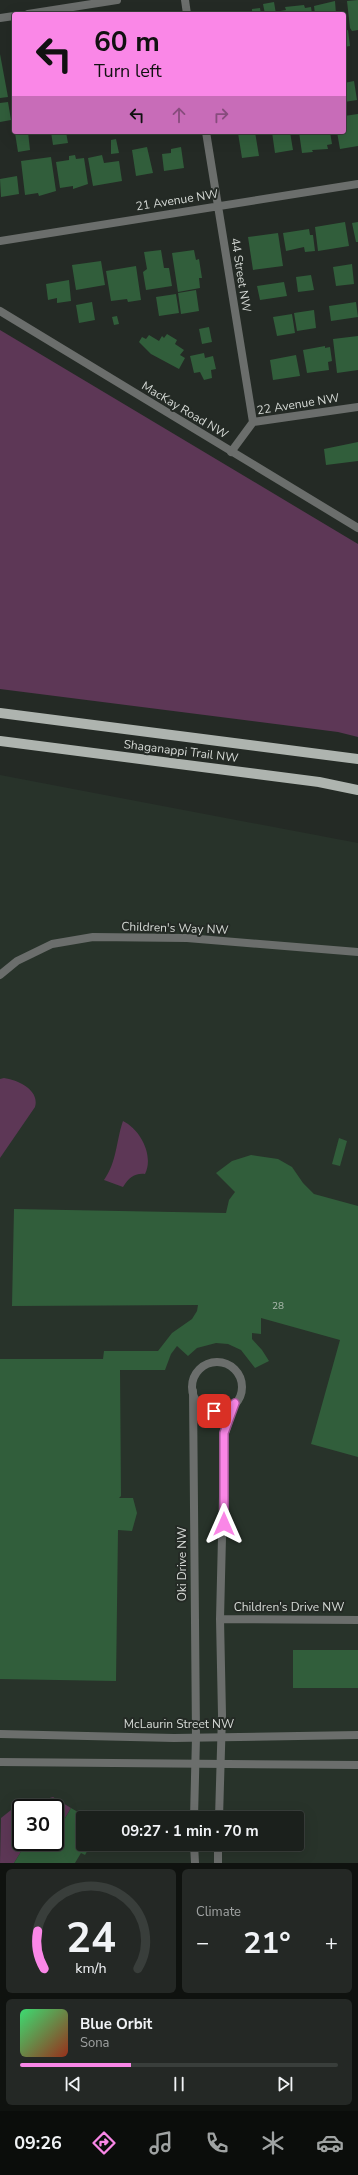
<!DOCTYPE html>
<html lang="en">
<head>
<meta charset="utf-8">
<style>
  body { margin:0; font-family:"Nunito Sans",sans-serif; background:#242825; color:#f1f3f6; height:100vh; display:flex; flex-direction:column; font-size:15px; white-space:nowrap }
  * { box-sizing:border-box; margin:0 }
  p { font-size:13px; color:#a0a3a3 }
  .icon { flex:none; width:22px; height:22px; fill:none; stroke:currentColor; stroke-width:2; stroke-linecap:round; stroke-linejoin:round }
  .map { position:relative; height:1863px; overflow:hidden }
  .sheet { display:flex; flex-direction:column; gap:6px; padding:6px; background:#0f120f; flex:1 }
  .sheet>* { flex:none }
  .hud { position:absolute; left:12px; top:12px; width:334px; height:122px; border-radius:4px; box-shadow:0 4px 16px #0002,0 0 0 1px #393e3b; background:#fa87e7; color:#111; overflow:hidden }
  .speed { position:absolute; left:12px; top:1799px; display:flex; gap:8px; font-size:20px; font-weight:700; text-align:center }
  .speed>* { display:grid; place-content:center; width:52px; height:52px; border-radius:50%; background:#1b201c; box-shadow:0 4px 16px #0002,0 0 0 1px #393e3b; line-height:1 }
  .speed .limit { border:2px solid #111; border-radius:6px; background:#fff; color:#111 }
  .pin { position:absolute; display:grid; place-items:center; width:34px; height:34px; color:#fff; margin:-17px; border-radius:8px; box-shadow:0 2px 6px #0006 }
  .me { position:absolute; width:44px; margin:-22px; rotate:0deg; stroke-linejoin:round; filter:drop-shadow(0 0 3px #0008) }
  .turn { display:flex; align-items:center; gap:14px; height:84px; padding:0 16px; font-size:18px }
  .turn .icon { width:52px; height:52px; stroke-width:2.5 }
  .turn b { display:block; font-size:28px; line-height:34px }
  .lanes { display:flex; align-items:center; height:38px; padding:0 16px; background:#0003; justify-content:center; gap:20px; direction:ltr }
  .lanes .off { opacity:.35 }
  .big { font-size:30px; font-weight:700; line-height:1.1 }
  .sheet .tile { flex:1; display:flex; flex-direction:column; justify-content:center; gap:6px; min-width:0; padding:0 14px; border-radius:6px; background:#242825 }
  .sheet .dial { align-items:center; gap:0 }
  .dial svg { height:104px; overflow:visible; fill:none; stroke:#393e3b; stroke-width:7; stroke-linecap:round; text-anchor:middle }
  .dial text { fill:#f1f3f6; stroke:none }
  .song { display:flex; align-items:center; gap:12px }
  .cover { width:48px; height:48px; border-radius:6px; background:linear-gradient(135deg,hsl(140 70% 55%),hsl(10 70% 35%)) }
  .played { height:4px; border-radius:2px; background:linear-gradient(90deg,#fa87e7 35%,#393e3b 35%) }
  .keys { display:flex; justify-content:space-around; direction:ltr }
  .heat { display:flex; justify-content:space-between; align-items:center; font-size:22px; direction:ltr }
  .sheet .tiles { flex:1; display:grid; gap:6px; grid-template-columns:1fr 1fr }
  .tile:last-child { grid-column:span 2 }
  .trip { position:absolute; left:76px; top:1811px; width:228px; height:40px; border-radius:4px; background:#1b201c; box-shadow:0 4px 16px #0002,0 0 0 1px #393e3b; font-weight:700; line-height:40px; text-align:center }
  .tab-bar { display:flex; height:64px; justify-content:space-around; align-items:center; background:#0b0d0b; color:#a0a3a3 }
  .tab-bar .icon { width:28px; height:28px }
  .tab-bar .current { color:#fa87e7 }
  .tab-bar b { font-size:18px; color:#f1f3f6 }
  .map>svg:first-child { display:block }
  .built { fill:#28332a; fill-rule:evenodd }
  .green { fill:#5d3756 }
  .building { fill:#315e3b }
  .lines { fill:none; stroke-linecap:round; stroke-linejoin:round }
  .minor { stroke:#6b6e6c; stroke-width:8 }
  .tertiary { stroke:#6b6e6c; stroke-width:8 }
  .primary { stroke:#aeb4af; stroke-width:10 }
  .route-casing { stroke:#a25896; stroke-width:10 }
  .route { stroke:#fa87e7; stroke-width:7 }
  .labels { text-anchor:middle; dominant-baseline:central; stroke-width:4; stroke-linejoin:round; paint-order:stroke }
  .number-label { font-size:10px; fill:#acbaae }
  .street-label { font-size:12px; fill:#d5d9d5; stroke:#242a25 }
</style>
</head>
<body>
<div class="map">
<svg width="358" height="1863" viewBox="0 0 358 1863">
  <rect width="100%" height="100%" fill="#242a25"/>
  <path class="built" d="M0 775 358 843V1863H0ZM21 1808H55V1842H21ZM83 1818H297V1844H83Z"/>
  <path class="green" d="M0 330 358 544V737L338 732 0 689Z
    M4 1078C18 1080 40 1090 35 1107L0 1158V1079Z
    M123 1121C141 1130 154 1156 145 1174 134 1173 129 1178 123 1187L104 1180C117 1162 116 1141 123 1121Z
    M53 1797 71 1808 61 1825 55 1821V1808H21V1842H27L14 1863H0L1 1818 11 1810Z"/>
  <path class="building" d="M358 0V30L352 31 350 28 347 1Z
    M335 1 336 14H315L314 6Z
    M274 2 276 14H265L263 4Z
    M304 5 305 8 311 7 312 14H280V11L286 10 285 7Z
    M260 8 261 14H252V9Z
    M348 30 350 46 344 47V31Z
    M0 54 8 97 0 98Z
    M354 81 357 100 344 102V83Z
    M8 102 11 120 0 122V103Z
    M358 114V146L340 149 337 132H344V116Z
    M28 132 30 150 18 152 15 133Z
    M51 132H66L68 143 53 145Z
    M255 132 259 156 242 158 238 133Z
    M272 132H290L293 150 275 153Z
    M299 132H330L332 144 327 145 328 149 312 150 313 152 302 153Z
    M116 139 119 153 111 154V140Z
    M147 147 153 173 136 176 132 150Z
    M181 147 184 168 164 171 162 154 171 153V149Z
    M75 155 76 159 84 158 88 184 73 189V186L60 188 56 162 69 160V156Z
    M102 155 104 163 119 161 122 181 93 186 88 158Z
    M51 157 56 191 39 196 38 193 25 195 21 161Z
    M17 176 19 194 1 197 0 179Z
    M345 222 349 246 318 251 315 227Z
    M358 222V242H356L352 223Z
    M309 229 310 235H313L315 251 305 252 304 247 286 251 283 233Z
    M278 233 283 266 253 270 248 237Z
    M161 250 164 268H169L172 286 146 290 143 272 147 269 144 252Z
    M194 250 196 260 199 259 202 278H199L200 288 178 292 172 253Z
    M101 261 105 285 76 290 72 265Z
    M352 264 354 284 336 286 333 267Z
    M136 266 141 300 128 302 127 299 111 301 106 271Z
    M311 275 314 290 298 292 296 277Z
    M69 280 71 301 57 303V298L48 300 46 284Z
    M284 282 287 296 260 300 257 286Z
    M196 290 199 311 181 314 178 293Z
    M176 294 179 313 159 316 156 297Z
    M92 302 95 320 79 323 76 305Z
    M356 302 358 317 331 321 329 306Z
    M314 310 316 328 297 331 294 313Z
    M292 314 295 333 277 336 273 317Z
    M117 316 119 324 114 325 112 317Z
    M209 327 212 342 202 344 199 329Z
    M167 334 177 340 175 344 184 350 180 355 185 358 179 369 151 354 139 342 142 337 146 339 149 335 159 341 162 336 164 338Z
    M358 336V370L337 373 333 339Z
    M325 346V348L330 347 332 361 328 362 329 370 307 373 303 350Z
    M204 353 205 358 213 356 216 369 211 370 212 378 204 380 200 372 194 373 190 356Z
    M296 355 300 376 273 380 270 360Z
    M358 442V461L326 465 324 449Z
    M339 1138 347 1141 340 1166 332 1164Z
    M251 1155 278 1159 292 1167 303 1183 314 1194 358 1206V1457L311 1444 340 1340 261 1318V1334L252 1333V1339L262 1350 269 1361 255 1368 241 1350 228 1344 216 1343 197 1348 188 1356 177 1346 171 1354 165 1370H120L121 1496 119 1498H133L137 1513 132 1531 118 1530 116 1681 0 1679V1359H103L104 1351H158L172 1333 192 1319 197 1311 198 1305 12 1306 14 1209 226 1213 229 1200 235 1192 216 1173 232 1161Z
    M293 1650H358V1688H293Z
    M71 1808 88 1818H83V1844H91L85 1855 81 1853 75 1863H14L27 1842H55V1821L61 1825Z"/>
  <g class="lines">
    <path class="minor" d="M185 0 187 14
      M28 14 117 0
      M0 18 14 16
      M206 132 253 422
      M0 241 358 184
      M0 311 358 528
      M231 452 253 422 358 407
      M0 975 17 961 52 944 93 937 187 938 358 952
      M192 1387a25 25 0 1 1 50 0a25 25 0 1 1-50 0Z
      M193 1391 196 1737 194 1818
      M220 1619 358 1620
      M219 1818 222 1715 220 1619 224 1455 225 1433 235 1403
      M194 1844 195 1863
      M218 1863V1844"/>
    <path class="tertiary" d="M0 1734 174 1738 358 1735
      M0 1762 358 1765"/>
    <path class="primary" d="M0 713 358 759
      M0 741 319 782 358 790"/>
  </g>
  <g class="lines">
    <g class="route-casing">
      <path id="route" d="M214 1411 229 1408 235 1403 224 1433V1524"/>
    </g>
    <use href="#route" class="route"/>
  </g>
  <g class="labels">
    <g class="number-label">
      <text x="278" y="1306">28</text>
    </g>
    <g class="street-label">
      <text transform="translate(177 200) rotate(-9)">21 Avenue NW</text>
      <text transform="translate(241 275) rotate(81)">44 Street NW</text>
      <text transform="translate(298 404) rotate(-9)">22 Avenue NW</text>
      <text transform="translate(185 410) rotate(31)">MacKay Road NW</text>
      <text transform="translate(181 751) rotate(7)">Shaganappi Trail NW</text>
      <text transform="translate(175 928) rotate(2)">Children's Way NW</text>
      <text transform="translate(182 1564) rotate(-90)">Oki Drive NW</text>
      <text x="289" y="1607">Children's Drive NW</text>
      <text x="179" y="1724">McLaurin Street NW</text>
    </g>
  </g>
</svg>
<div class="speed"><div class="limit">30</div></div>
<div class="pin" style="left:214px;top:1411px;background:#d93025"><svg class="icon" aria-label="arrive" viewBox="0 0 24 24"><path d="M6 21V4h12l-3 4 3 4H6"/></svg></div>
<svg class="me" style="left:224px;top:1524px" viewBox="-20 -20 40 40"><path d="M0-17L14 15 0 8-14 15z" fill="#fa87e7" stroke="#fff" stroke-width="4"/></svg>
<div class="trip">09:27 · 1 min · 70 m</div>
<div class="hud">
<div class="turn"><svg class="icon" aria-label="left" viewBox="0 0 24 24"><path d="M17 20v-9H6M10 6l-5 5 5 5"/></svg><div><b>60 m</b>Turn left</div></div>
<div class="lanes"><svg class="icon" aria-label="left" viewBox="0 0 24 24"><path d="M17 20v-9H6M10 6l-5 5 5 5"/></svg><svg class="icon off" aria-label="ahead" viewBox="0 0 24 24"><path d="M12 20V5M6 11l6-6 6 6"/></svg><svg class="icon off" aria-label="right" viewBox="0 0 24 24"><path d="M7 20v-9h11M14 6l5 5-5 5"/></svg></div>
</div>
</div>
<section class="sheet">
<div class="tiles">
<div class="tile dial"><svg viewBox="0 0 100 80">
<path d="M14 69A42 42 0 1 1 86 69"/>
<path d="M14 69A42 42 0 0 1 9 40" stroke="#fa87e7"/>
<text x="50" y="56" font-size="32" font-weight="700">24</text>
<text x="50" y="72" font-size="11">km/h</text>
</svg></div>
<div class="tile"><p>Climate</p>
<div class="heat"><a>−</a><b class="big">21°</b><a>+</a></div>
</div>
<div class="tile">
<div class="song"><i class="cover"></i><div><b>Blue Orbit</b><p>Sona</p></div></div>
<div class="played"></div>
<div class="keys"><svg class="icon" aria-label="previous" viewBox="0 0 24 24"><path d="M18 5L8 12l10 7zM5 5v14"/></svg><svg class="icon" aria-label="pause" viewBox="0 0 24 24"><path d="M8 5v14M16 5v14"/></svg><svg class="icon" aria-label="next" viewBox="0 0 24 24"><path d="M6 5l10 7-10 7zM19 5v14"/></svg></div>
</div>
</div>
</section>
<nav class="tab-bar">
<b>09:26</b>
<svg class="icon current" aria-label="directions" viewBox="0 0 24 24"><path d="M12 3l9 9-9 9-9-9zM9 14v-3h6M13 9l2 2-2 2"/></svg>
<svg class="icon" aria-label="music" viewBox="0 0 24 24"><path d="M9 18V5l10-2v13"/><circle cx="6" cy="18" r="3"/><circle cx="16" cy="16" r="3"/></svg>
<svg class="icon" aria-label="phone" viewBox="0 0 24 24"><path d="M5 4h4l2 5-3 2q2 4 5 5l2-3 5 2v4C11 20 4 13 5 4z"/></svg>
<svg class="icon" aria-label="climate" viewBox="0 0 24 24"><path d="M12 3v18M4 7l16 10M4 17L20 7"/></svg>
<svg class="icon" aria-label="car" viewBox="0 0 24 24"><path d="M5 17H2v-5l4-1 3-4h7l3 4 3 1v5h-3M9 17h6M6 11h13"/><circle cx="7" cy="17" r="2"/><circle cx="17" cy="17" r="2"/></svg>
</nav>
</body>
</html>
